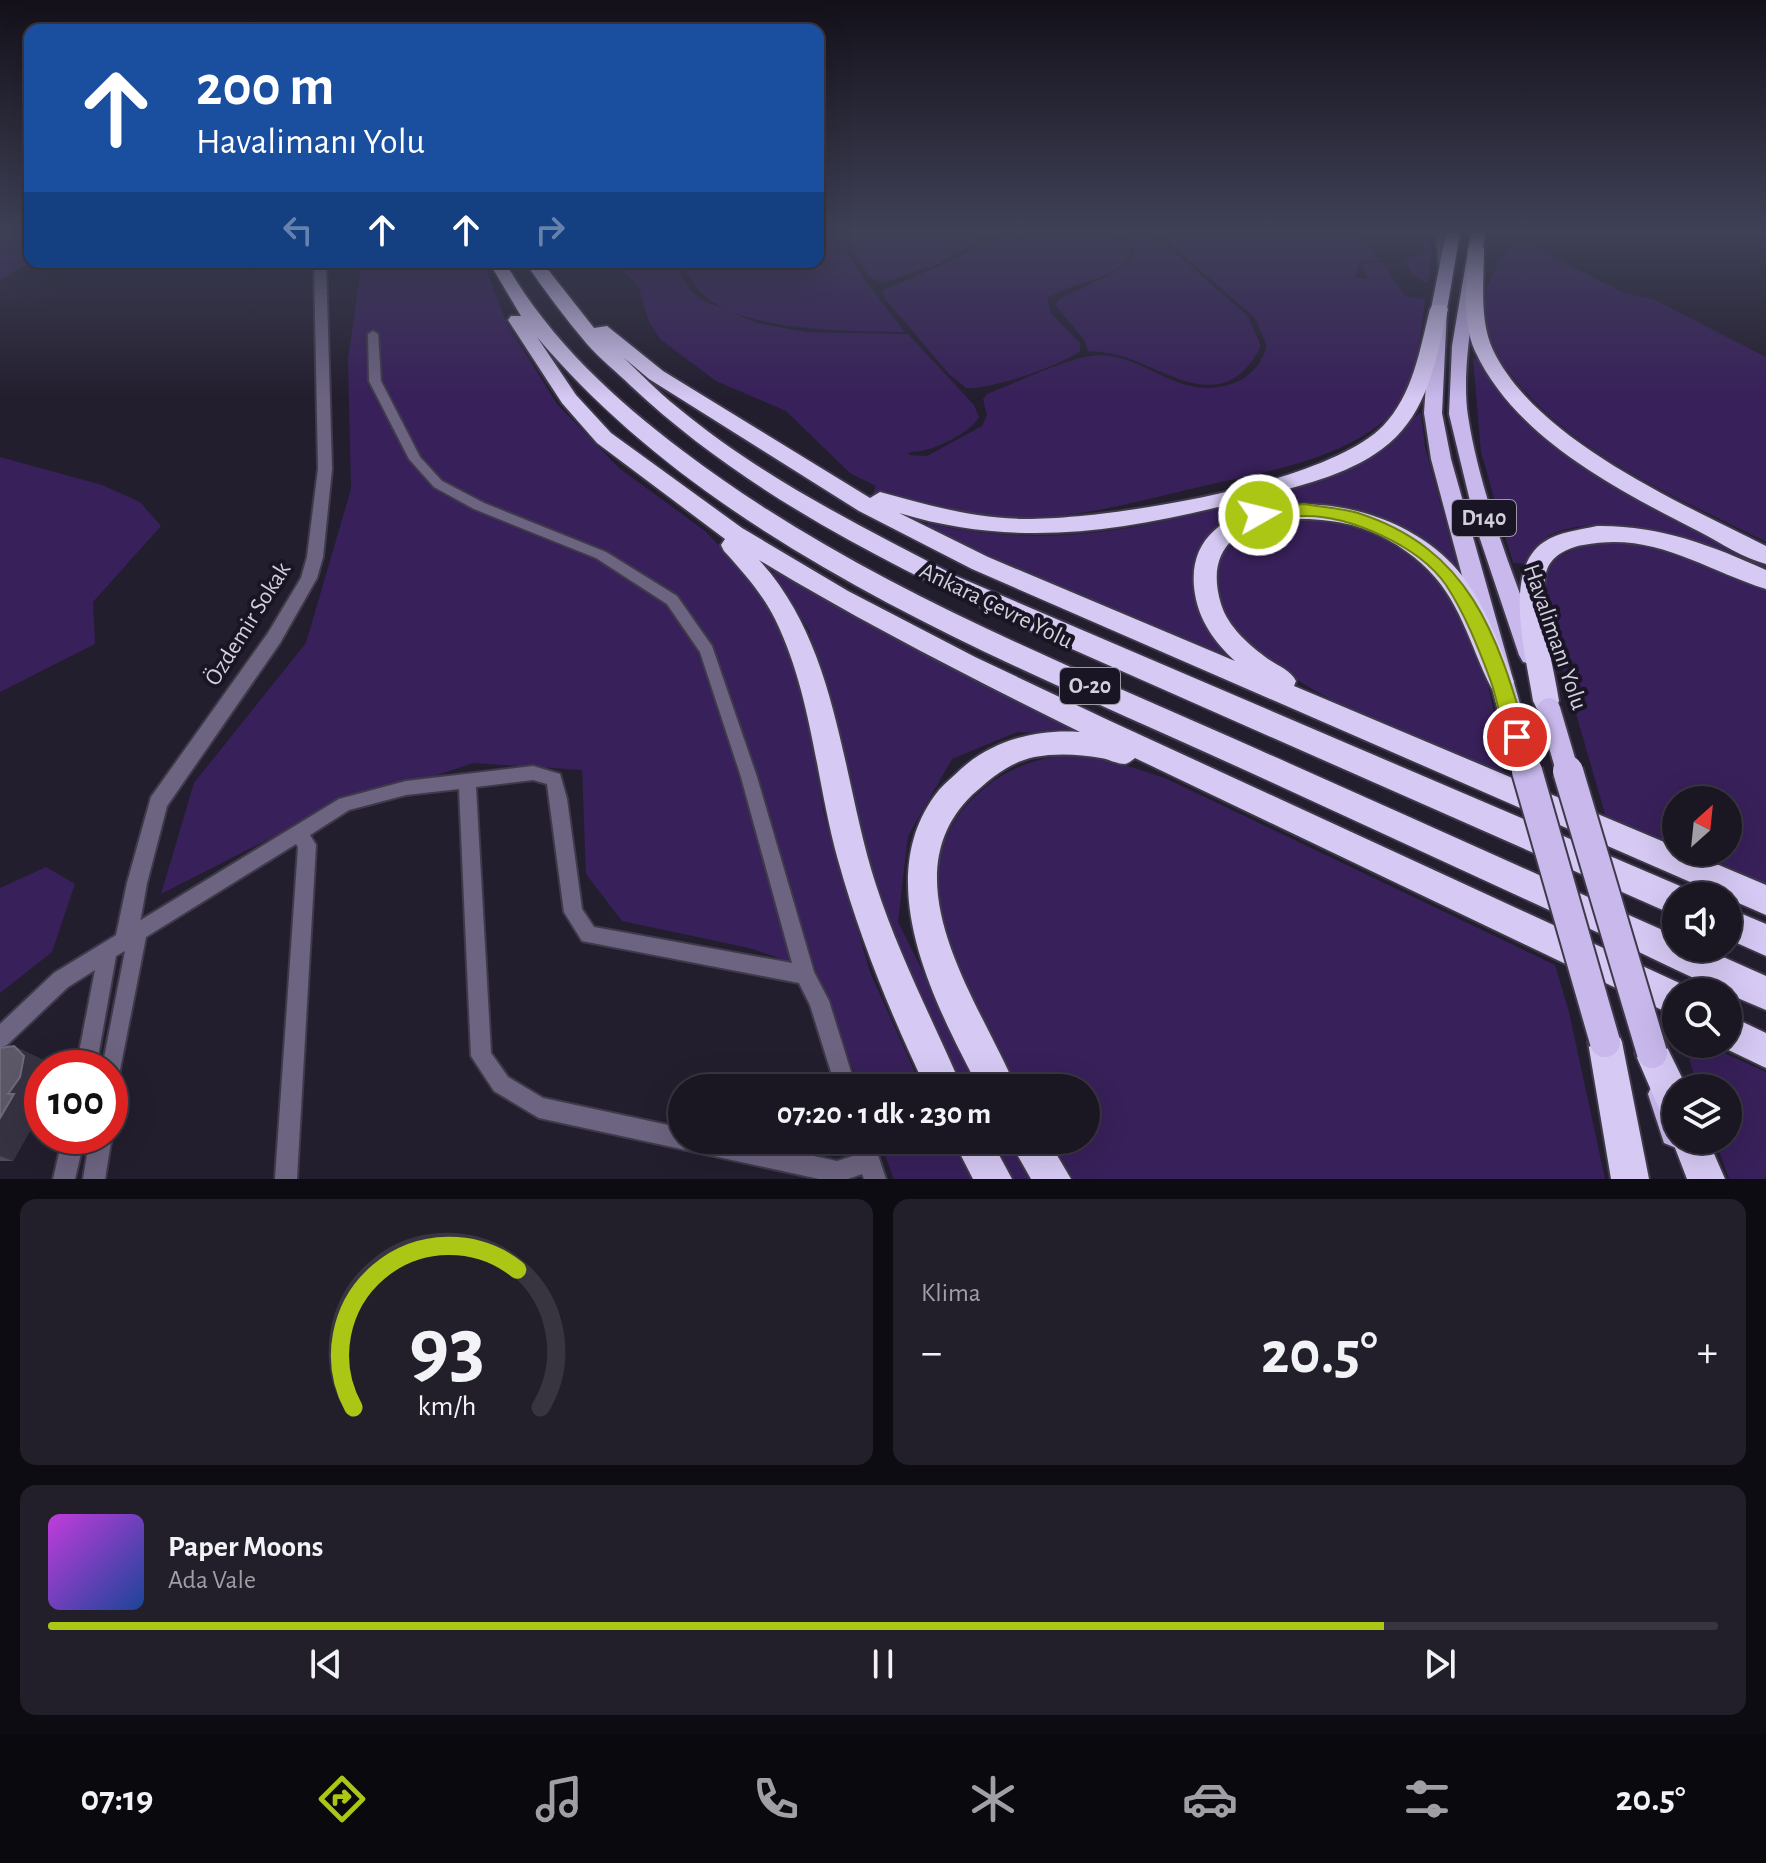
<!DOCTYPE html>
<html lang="tr">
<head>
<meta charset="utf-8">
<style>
  body { margin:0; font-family:"Alegreya Sans",sans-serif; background:#231f2a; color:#f1f3f6; height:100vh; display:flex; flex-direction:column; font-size:30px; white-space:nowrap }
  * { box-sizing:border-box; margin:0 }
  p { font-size:26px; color:#9f9fa5 }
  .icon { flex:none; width:44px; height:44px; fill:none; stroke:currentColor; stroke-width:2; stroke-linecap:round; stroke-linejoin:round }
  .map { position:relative; height:1179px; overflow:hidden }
  .sheet { display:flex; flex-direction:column; gap:20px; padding:20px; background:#0e0c13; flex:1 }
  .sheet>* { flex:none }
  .hud { position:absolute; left:24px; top:24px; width:800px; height:244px; border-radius:16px; box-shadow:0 8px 32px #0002,0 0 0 2px #383540; background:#1a4fa0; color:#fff; overflow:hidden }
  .needle { width:52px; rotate:27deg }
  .tools { position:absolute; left:1662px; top:786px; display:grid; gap:16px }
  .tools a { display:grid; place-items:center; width:80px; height:80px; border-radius:50%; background:#1a1622; box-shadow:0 8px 32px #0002,0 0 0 2px #383540; font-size:40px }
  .speed { position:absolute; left:24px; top:1050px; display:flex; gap:16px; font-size:40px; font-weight:700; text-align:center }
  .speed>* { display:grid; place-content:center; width:104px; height:104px; border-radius:50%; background:#1a1622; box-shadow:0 8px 32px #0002,0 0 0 2px #383540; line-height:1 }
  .speed .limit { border:12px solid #d22; background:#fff; color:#111 }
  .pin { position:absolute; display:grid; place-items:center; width:68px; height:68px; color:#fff; margin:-34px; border:4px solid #fff; border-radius:50%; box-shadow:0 2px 8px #0007 }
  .me { position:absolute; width:88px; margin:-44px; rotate:82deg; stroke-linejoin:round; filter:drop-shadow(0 0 6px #0008) }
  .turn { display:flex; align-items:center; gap:28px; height:168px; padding:0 40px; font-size:36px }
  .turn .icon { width:104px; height:104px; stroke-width:2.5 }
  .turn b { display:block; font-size:56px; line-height:68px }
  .lanes { display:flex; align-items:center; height:76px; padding:0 40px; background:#0003; justify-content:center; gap:40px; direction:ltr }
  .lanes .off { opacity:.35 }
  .big { font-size:60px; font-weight:700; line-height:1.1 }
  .sheet .tile { flex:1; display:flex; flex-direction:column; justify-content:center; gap:12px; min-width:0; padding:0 28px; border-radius:16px; background:#231f2a }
  .sheet .dial { align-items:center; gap:0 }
  .dial svg { height:208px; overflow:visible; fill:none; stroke:#383540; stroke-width:7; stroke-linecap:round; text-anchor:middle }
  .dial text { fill:#f1f3f6; stroke:none }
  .song { display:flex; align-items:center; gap:24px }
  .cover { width:96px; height:96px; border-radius:12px; background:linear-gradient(135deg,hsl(290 70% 55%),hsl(220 70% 35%)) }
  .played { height:8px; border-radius:4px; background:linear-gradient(90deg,#abc615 80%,#383540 80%) }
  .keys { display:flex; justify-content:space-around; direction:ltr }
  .heat { display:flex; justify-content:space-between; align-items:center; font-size:44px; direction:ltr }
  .sheet .tiles { flex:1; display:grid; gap:20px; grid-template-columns:1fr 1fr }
  .tile:last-child { grid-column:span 2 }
  .trip { position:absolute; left:668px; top:1074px; width:432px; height:80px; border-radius:40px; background:#1a1622; box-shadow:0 8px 32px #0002,0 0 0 2px #383540; font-weight:700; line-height:80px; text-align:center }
  .tab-bar { display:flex; height:128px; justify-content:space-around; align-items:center; background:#0a090e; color:#9f9fa5 }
  .tab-bar .icon { width:56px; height:56px }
  .tab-bar .current { color:#abc615 }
  .tab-bar b { font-size:36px; color:#f1f3f6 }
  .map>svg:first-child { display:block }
  .green { fill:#38205a }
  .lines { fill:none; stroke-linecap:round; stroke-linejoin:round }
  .minor-casing { stroke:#3f3a4a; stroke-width:4 }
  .tertiary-casing { stroke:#3f3a4a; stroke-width:4 }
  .trunk-casing { stroke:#3f3a4a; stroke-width:4 }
  .motorway-casing { stroke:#3f3a4a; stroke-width:4 }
  .minor { fill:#6d6481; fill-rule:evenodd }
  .tertiary { fill:#6d6481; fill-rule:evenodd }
  .trunk { fill:#c8b8ec; fill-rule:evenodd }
  .motorway { fill:#d6c9f4; fill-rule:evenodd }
  .trunk-bridge-far1-casing { stroke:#3f3a4a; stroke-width:26; stroke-linecap:butt }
  .trunk-bridge-casing { stroke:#3f3a4a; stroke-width:34; stroke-linecap:butt }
  .trunk-bridge-far1 { stroke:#c8b8ec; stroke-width:22 }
  .trunk-bridge { stroke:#c8b8ec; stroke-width:30 }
  .wall { fill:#4f495a }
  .shaded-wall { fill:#373242 }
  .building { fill:#5d5868; stroke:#706a7a; stroke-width:2 }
  .route { fill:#abc615; stroke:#6f810e; stroke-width:2 }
  .labels { text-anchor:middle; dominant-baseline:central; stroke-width:8; stroke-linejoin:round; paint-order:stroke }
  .shield { fill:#1a1524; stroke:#9c98a4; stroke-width:2 }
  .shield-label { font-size:22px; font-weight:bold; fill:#d3d0db }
  .street-label { font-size:24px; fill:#d3d0db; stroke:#1a1524 }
</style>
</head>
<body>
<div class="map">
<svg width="1766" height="1179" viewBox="0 0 1766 1179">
  <rect width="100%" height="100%" fill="#231e2e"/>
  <path class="green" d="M0 233H30L31 262 0 280Z
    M818 233H835L863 278 905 332C852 331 747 332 706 297 695 288 687 274 680 262H818Z
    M842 233H994L937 264 883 283 870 278Z
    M1005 233H1114L1131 253C1117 282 1070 281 1047 299L1051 313 1080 343V351C1060 366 990 390 966 388L949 374 885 299 883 290 940 266Z
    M1117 233H1152L1248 316 1261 346C1226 414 1177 376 1125 357 1113 353 1101 352 1088 351L1084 340 1055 305 1059 299 1109 275 1132 259 1134 252Z
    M1158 233H1360L1379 260 1359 261 1356 278H1368L1361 264 1382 262 1405 296 1425 299C1421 327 1417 389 1397 409 1347 461 1262 472 1195 488 1136 502 1078 518 1016 519 970 519 917 508 873 493L876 486 850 473 786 411 716 381 661 340 649 322 638 285 612 262H674L690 290 700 299 757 323 806 332 908 334 974 405 979 417C970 434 929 453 910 452L908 455 927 456 982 426 987 415 983 399 987 394C1014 384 1065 359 1091 356 1142 349 1175 403 1231 384 1250 378 1261 365 1267 346L1255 318Z
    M1424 238H1427L1432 250 1428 283 1412 275 1405 262 1410 257 1423 254Z
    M1517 238 1622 292 1655 300 1766 357V542C1675 496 1568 453 1506 368 1500 359 1489 348 1486 338 1475 299 1493 267 1517 238Z
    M362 262H483L507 324 557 404 619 468 705 531 767 595 801 676 824 814 870 972 922 1088H860L815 970 749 948 622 921 586 874 582 770 473 763 310 818 161 894 194 783 306 643 351 489 348 359Z
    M1473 358 1480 360 1526 416 1766 563V569C1722 545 1573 498 1537 547 1533 551 1531 559 1529 564L1513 563 1481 452Z
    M1421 412 1425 447 1463 587C1449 573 1436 555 1420 543 1409 536 1392 533 1380 529 1358 521 1333 509 1310 505 1261 497 1189 523 1196 582L1251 677 923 531 928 523C1046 552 1165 527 1278 490 1303 481 1330 475 1354 465 1375 455 1402 427 1421 412Z
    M0 457 102 485 140 502 161 526 93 602 95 644 0 692Z
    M1269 518 1350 519 1430 561 1478 644 1496 720 1504 780C1429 746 1261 682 1222 612 1210 590 1217 568 1223 546Z
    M1635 541 1710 561 1766 588V884L1685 852H1728V800H1676V848L1607 821 1541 592 1551 561 1587 542Z
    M782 570 1075 724 1067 734 1017 732 952 759 908 836 898 922 981 1088H963L886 939 809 630 772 573Z
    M1063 755 1106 759 1165 778 1555 965 1569 1012 1605 1179H1071L1049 1140H1086V1088H1018C974 1006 887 871 980 792 1005 770 1030 760 1063 755Z
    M46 867 75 884 52 952 0 993V888Z
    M1685 1044H1704L1766 1072V1179H1729L1715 1140H1728V1088H1698Z
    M879 1140H949L975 1179H894Z
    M989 1140H1012L1038 1179H1009Z"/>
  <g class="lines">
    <g class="minor-casing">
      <path id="minor" d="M373 331 378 334 381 381 420 457 442 481 484 503 606 552 677 596 712 646 757 777 814 972 829 1001 856 1088H836L810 1005 799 983 582 941 564 912 547 784 533 780 476 787 491 1053 508 1077 543 1098 682 1128V1140H738L837 1161 856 1155 851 1140H873L886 1179H864L862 1174 848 1179H819L539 1118 494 1091 471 1056 459 789 406 795 349 810 310 835 316 845 297 1179H275L298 847 296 844 146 937 117 1085 110 1088V1068H102L125 951 116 956 96 1068H76L95 970 68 987 7 1045 0 1048V1024L54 973 339 799 406 781 533 766 560 774 567 799 582 909 594 927 792 963 741 777 700 652 667 604 596 558 474 509 434 487 409 459 369 381 368 334Z
        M110 1132 112 1136 105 1179H83L90 1136H110Z
        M63 1136H85L75 1179H53Z"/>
    </g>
    <g class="tertiary-casing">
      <path id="tertiary" d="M1436 233H1446L1449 270 1439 268Z
        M314 262H326L332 469 323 557 317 578 280 643 167 806 147 883 137 940 134 947 126 950 118 947 115 940 127 883 151 797 268 633 301 578 307 557 318 469Z"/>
    </g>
    <g class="trunk-casing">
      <path id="trunk" d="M1446 233H1460L1447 309 1442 413 1451 459 1522 711 1519 718 1510 721 1501 718 1498 711 1431 459 1424 413 1431 309Z
        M1471 233H1485C1478 285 1460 365 1468 416 1480 494 1515 580 1543 655L1539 662 1531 664 1523 662 1519 655 1477 530 1449 414 1452 346Z
        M1664 1078 1675 1083 1678 1088 1676 1140H1689L1676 1148 1664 1143 1648 1094 1653 1083Z"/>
    </g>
    <g class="motorway-casing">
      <path id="motorway" d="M1476 243 1484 248C1484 281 1479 320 1493 350 1536 440 1681 503 1766 546V564C1743 558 1721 543 1700 532 1618 490 1516 439 1475 351 1461 320 1467 281 1468 248Z
        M489 262H505C549 339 613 398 683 451 848 576 1041 654 1230 737 1379 803 1527 870 1676 936V948H1703L1766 976V1010C1706 985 1646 955 1586 927 1481 879 1376 830 1271 782 1017 665 722 556 537 337L576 395 611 433 742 528 848 591 975 657 1108 720 1688 987 1690 992H1676V1016L1664 1011 1135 758C1132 760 1129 763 1125 764 1117 764 1108 759 1101 758 1079 754 1056 753 1034 757 1008 763 991 778 972 795 886 879 981 1004 1016 1088H979C935 1004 868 878 939 790 945 783 954 776 961 769 993 740 1037 729 1080 732 971 678 863 623 759 560 839 647 841 777 876 885 899 956 933 1020 962 1088H926C891 1015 860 939 838 860 816 781 812 694 775 619 762 593 743 572 724 551L721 545 725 539 597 443 562 403 508 320 511 316H521Z
        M525 262H542L594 328 607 326 663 371 870 498 880 492C927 505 973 518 1023 519 1106 520 1325 485 1383 426 1413 395 1420 349 1430 309L1433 305H1445L1448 309C1437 354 1430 403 1396 437 1359 473 1306 484 1258 497 1135 529 1024 551 899 513L988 557 1235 661C1215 643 1199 620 1195 594 1180 504 1294 494 1357 511 1392 520 1426 537 1452 564 1483 597 1498 641 1514 682L1510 689 1501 693 1492 689C1469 645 1461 598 1421 563 1402 546 1377 532 1352 525 1293 510 1195 518 1221 604 1228 627 1249 645 1268 659 1278 666 1290 670 1296 681L1294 686 1676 847V852H1688L1766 885V915L972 569 859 511 649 379 623 357C641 374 658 392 677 407 761 477 860 526 956 576L1687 889 1690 896H1676V915L1665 911 1038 634C894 567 748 496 631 386 617 372 600 359 587 344 565 318 544 290 525 262Z
        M1597 526C1658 525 1711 545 1766 570V589C1702 569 1655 531 1583 545 1567 548 1550 556 1546 573 1537 613 1553 661 1559 701L1555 709 1546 712 1537 709 1533 701C1527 659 1501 570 1544 542 1559 532 1579 530 1597 526Z
        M1728 908 1766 924V956L1728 939Z
        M1728 1015 1766 1033V1068L1716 1044H1728Z
        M1605 1025 1617 1030 1622 1042 1649 1179H1611L1588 1042 1593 1030Z
        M1652 1036 1664 1041 1687 1088H1676V1123L1663 1118 1635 1053 1640 1041Z
        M1676 1130V1140H1708L1725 1179H1687L1672 1140Z
        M953 1140H991L1012 1179H973Z
        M1009 1140H1048L1071 1179H1031Z"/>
    </g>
    <use href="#minor" class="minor"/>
    <use href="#tertiary" class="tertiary"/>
    <use href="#trunk" class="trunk"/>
    <use href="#motorway" class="motorway"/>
    <g class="trunk-bridge-far1-casing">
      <path id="trunk-bridge-far1" d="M1549 709 1568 773
        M1510 711 1528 773"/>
    </g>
    <g class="trunk-bridge-casing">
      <path id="trunk-bridge" d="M1527 771 1605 1042
        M1568 771 1652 1053"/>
    </g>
    <use href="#trunk-bridge-far1" class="trunk-bridge-far1"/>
    <use href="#trunk-bridge" class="trunk-bridge"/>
  </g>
  <path class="wall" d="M14 1046 43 1060 42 1100 39 1105 42 1106V1109L13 1161H0V1048Z"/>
  <path class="shaded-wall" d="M14 1046 43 1060 51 1068H42V1100L39 1105 42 1106V1109L13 1161 0 1156V1118L8 1094Z"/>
  <path class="building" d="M14 1046 24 1056 20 1077 8 1094H14L0 1118V1048Z"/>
  <linearGradient id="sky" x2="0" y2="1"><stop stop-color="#131019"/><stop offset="0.58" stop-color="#3f4157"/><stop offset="1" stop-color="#3f4157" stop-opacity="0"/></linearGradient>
  <rect width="1766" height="399" fill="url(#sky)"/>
  <path class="route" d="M1304 504C1321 507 1341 508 1358 513 1470 549 1497 634 1527 737L1524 743 1517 746 1509 743C1500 723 1498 700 1490 679 1478 647 1465 614 1446 585 1419 546 1348 514 1301 516 1287 516 1273 519 1259 521L1250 515 1259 509Z"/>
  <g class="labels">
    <g class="shield">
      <rect x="1452" y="500" width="64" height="36" rx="6"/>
      <rect x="1060" y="668" width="60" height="36" rx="6"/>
    </g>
    <g class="shield-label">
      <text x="1484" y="518">D140</text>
      <text x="1090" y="686">O-20</text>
    </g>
    <g class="street-label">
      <text transform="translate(996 606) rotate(26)">Ankara Çevre Yolu</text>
      <text transform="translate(248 624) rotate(-58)">Özdemir Sokak</text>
      <text transform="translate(1555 637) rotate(71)">Havalimanı Yolu</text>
    </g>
  </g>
</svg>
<div class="tools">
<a><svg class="needle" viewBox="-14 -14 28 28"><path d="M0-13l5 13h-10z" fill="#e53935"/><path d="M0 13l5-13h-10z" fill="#9f9fa5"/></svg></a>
<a><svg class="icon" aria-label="sound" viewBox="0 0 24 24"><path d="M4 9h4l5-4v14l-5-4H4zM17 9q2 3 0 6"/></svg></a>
<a><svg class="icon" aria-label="search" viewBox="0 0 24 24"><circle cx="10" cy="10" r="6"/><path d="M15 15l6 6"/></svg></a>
<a><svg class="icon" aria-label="layers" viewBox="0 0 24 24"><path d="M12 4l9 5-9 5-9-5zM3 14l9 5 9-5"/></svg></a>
</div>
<div class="speed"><div class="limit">100</div></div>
<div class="pin" style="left:1517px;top:737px;background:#d93025"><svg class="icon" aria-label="arrive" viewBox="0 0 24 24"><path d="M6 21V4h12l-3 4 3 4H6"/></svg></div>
<svg class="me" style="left:1259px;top:515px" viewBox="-20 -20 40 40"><circle r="17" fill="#abc615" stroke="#fff" stroke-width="3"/><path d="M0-11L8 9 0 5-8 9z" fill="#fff"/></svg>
<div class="trip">07:20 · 1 dk · 230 m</div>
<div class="hud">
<div class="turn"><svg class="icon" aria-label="ahead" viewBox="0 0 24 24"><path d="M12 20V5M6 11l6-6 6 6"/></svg><div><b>200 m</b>Havalimanı Yolu</div></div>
<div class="lanes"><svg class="icon off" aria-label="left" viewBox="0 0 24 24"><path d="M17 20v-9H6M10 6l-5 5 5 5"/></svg><svg class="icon" aria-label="ahead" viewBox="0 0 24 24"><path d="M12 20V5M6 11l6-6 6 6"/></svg><svg class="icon" aria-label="ahead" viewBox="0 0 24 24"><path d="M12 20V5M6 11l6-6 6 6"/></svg><svg class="icon off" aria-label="right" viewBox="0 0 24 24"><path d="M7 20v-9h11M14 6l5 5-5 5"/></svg></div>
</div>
</div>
<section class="sheet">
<div class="tiles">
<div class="tile dial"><svg viewBox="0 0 100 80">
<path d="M14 69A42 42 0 1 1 86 69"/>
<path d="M14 69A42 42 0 0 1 77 16" stroke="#abc615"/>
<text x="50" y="56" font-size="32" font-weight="700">93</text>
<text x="50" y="72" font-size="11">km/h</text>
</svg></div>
<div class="tile"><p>Klima</p>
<div class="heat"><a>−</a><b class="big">20.5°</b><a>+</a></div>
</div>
<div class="tile">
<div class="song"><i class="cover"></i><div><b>Paper Moons</b><p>Ada Vale</p></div></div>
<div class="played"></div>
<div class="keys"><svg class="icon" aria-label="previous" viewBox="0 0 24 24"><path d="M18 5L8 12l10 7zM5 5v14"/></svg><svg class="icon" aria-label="pause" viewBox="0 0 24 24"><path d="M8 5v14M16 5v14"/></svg><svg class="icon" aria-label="next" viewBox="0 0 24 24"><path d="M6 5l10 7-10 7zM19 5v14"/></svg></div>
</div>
</div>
</section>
<nav class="tab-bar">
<b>07:19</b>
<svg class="icon current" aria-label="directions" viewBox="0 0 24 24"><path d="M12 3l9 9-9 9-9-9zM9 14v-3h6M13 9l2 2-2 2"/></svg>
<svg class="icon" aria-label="music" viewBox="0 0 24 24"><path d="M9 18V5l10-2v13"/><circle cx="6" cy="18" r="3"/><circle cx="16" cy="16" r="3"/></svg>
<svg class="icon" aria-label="phone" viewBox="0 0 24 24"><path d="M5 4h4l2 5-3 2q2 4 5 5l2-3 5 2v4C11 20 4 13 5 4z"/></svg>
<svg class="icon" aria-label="climate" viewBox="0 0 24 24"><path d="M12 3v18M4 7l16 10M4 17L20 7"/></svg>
<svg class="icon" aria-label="car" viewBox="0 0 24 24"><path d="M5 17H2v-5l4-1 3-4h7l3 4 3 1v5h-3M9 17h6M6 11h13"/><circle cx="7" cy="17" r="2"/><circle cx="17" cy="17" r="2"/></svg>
<svg class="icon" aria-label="filters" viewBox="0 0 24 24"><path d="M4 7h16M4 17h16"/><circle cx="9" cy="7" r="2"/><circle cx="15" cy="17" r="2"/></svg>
<b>20.5°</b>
</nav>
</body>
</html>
